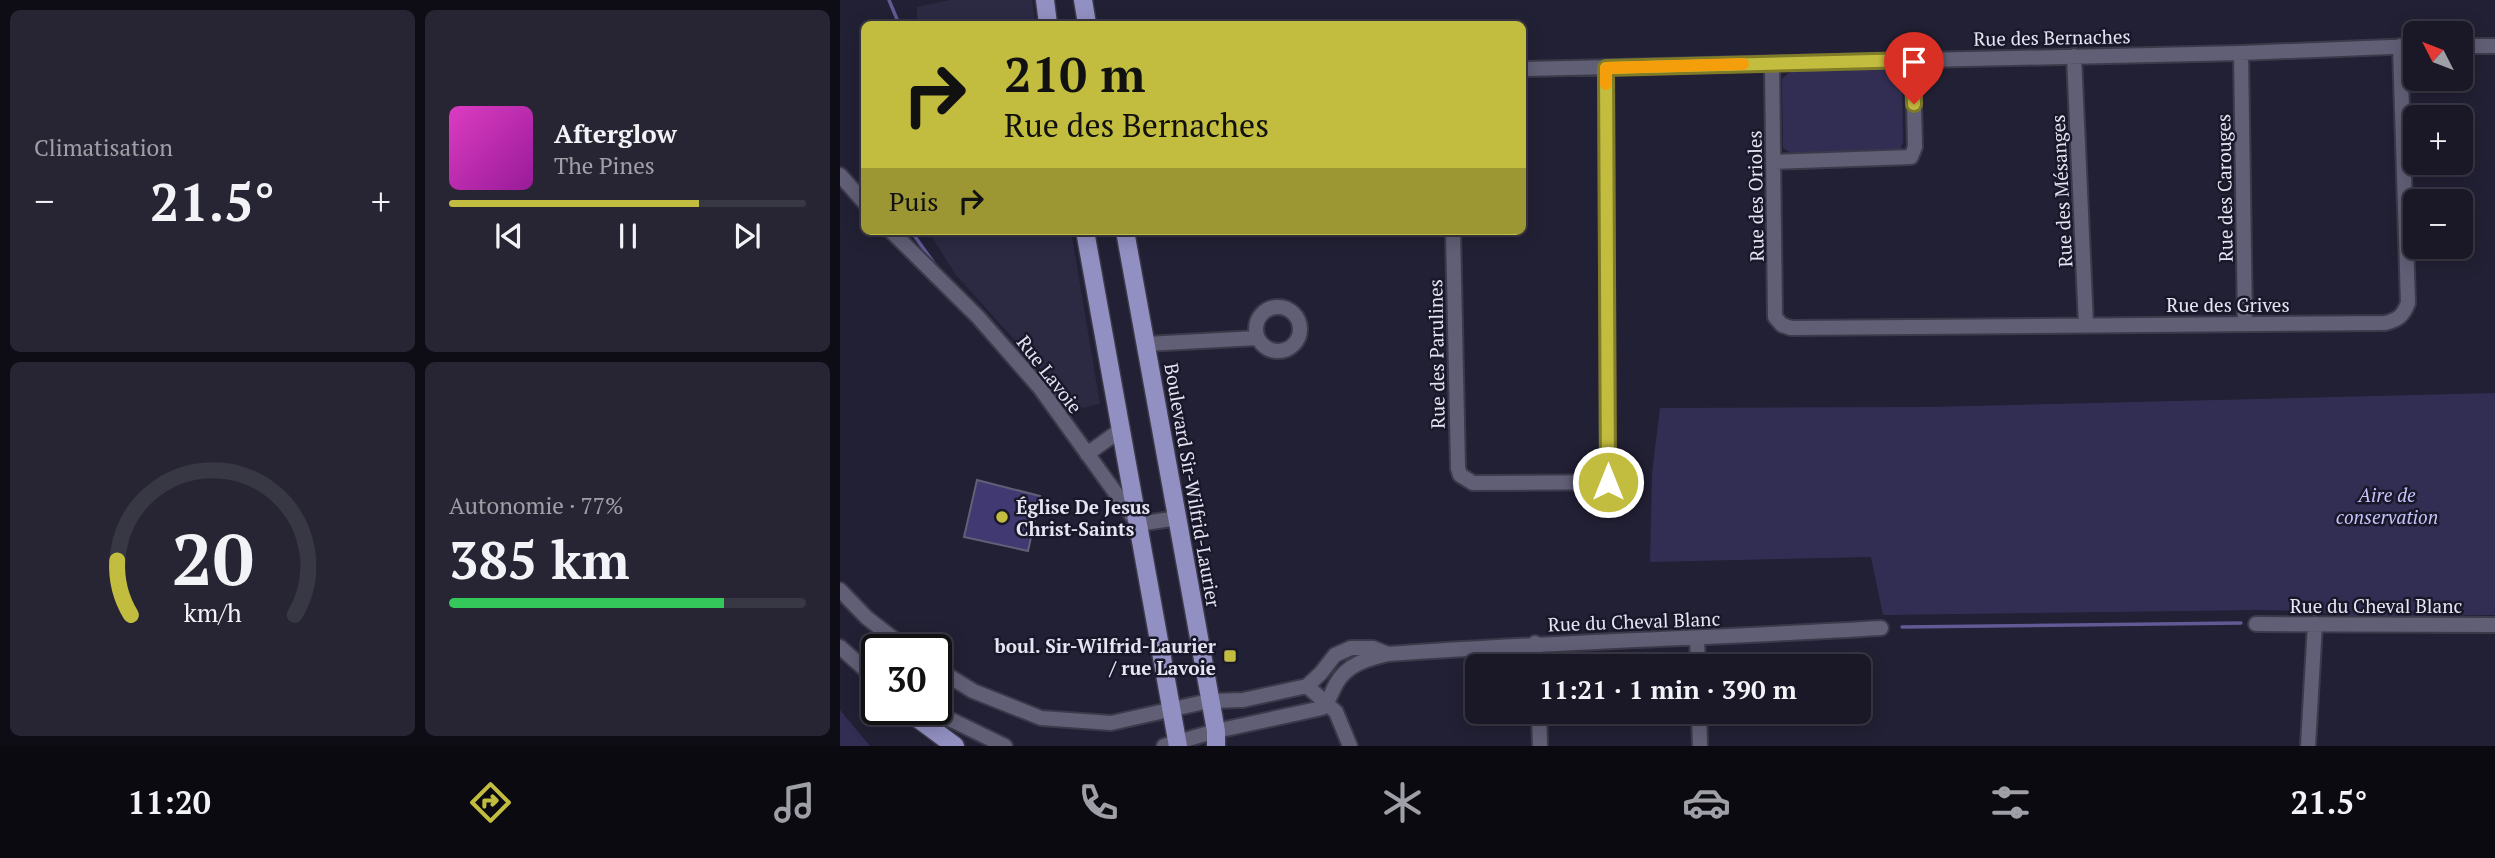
<!DOCTYPE html>
<html lang="fr">
<head>
<meta charset="utf-8">
<style>
  body { margin:0; font-family:"PT Serif",serif; background:#272533; color:#f1f3f6; height:100vh; display:flex; flex-direction:column; font-size:26px; white-space:nowrap }
  * { box-sizing:border-box; margin:0 }
  p { font-size:23px; color:#9fa0a7 }
  .icon { flex:none; width:38px; height:38px; fill:none; stroke:currentColor; stroke-width:2; stroke-linecap:round; stroke-linejoin:round }
  .map { position:relative; flex:1; overflow:hidden }
  .details { display:flex; flex-direction:column; gap:10px; padding:10px; background:#0e0d15; width:840px }
  .details>* { flex:none }
  .top-card { position:absolute; left:21px; top:21px; width:665px; height:214px; border-radius:10px; box-shadow:0 4px 18px #0003,0 0 0 2px #383744; background:#c3bd3f; color:#111; overflow:hidden }
  .needle { width:46px; rotate:312deg }
  .tools { position:absolute; left:1563px; top:21px; display:grid; gap:14px }
  .tools a { display:grid; place-items:center; width:70px; height:70px; border-radius:10px; background:#1a1827; box-shadow:0 4px 18px #0003,0 0 0 2px #383744; font-size:35px }
  .speed { position:absolute; left:21px; top:634px; display:flex; gap:14px; font-size:35px; font-weight:700; text-align:center }
  .speed>* { display:grid; place-content:center; width:91px; height:91px; border-radius:50%; background:#1a1827; box-shadow:0 4px 18px #0003,0 0 0 2px #383744; line-height:1 }
  .speed .limit { border:4px solid #111; border-radius:10px; background:#fff; color:#111 }
  .pin { position:absolute; display:grid; place-items:center; width:60px; height:60px; color:#fff; margin:-72px -30px; border-radius:50% 50% 50% 0; rotate:-45deg; box-shadow:0 0 7px #0007 }
  .pin .icon { rotate:45deg }
  .me { position:absolute; width:77px; margin:-38px; rotate:0deg; stroke-linejoin:round; filter:drop-shadow(0 0 5px #0008) }
  .turn { display:flex; align-items:center; gap:24px; height:147px; padding:0 28px; font-size:32px }
  .turn .icon { width:91px; height:91px; stroke-width:2.5 }
  .turn b { display:block; font-size:49px; line-height:60px }
  .then { display:flex; align-items:center; height:66px; padding:0 28px; background:#0003; gap:14px; font-size:26px }
  .big { font-size:52px; font-weight:800; line-height:1.1 }
  .details .card { flex:1; display:flex; flex-direction:column; justify-content:center; gap:10px; min-width:0; padding:0 24px; border-radius:10px; background:#272533 }
  .details .dial { align-items:center; gap:0 }
  .dial svg { height:182px; overflow:visible; fill:none; stroke:#383744; stroke-width:7; stroke-linecap:round; text-anchor:middle }
  .dial text { fill:#f1f3f6; stroke:none }
  .song { display:flex; align-items:center; gap:21px }
  .cover { width:84px; height:84px; border-radius:10px; background:linear-gradient(135deg,hsl(310 70% 55%),hsl(300 70% 35%)) }
  .played { height:7px; border-radius:4px; background:linear-gradient(90deg,#c3bd3f 70%,#383744 70%) }
  .keys { display:flex; justify-content:space-around; direction:ltr }
  .heat { display:flex; justify-content:space-between; align-items:center; font-size:38px; direction:ltr }
  .charge { height:10px; border-radius:5px; background:linear-gradient(90deg,#34c759 77%,#383744 0) }
  .details .tiles { flex:1; display:grid; gap:10px; grid-template-columns:repeat(2,1fr) }
  .trip { position:absolute; left:625px; top:654px; width:406px; height:70px; border-radius:10px; background:#1a1827; box-shadow:0 4px 18px #0003,0 0 0 2px #383744; font-weight:800; line-height:70px; text-align:center }
  .tab-bar { display:flex; height:112px; justify-content:space-around; align-items:center; background:#0a0a10; color:#9fa0a7 }
  .tab-bar .icon { width:49px; height:49px }
  .tab-bar .on { color:#c3bd3f }
  .tab-bar b { font-size:32px; color:#f1f3f6 }
  main { display:flex; flex:1; min-height:0 }
  .map>svg:first-child { display:block }
  .built { fill:#2c2a43 }
  .green { fill:#322e53 }
  .lines { fill:none; stroke-linecap:round; stroke-linejoin:round }
  .stream { stroke:#605a95; stroke-width:3.5 }
  .building { fill:#413a72; stroke:#616077; stroke-width:2 }
  .minor-casing { stroke:#3c3a4a; stroke-width:18 }
  .major-casing { stroke:#3c3a4a; stroke-width:21 }
  .minor { stroke:#605f76; stroke-width:14 }
  .major { stroke:#9290c2; stroke-width:18 }
  .route-casing { stroke:#7f7b29; stroke-width:18 }
  .route { stroke:#c3bd3f; stroke-width:12 }
  .slow { stroke:#f59e0b; stroke-width:12 }
  .poi-dot { fill:#c3bd3f; stroke:#19172a; stroke-width:2.5 }
  .labels { text-anchor:middle; dominant-baseline:central; stroke-width:5; stroke-linejoin:round; paint-order:stroke }
  .street-label { font-size:19px; fill:#e4e4f2; stroke:#19172a }
  .park-label { font-size:19px; font-style:italic; fill:#c6c4f9; stroke:#19172a }
  .poi-label { font-size:19px; font-weight:bold; fill:#e4e4f2; stroke:#19172a; text-anchor:start }
</style>
</head>
<body>
<main>
<section class="details">
<div class="tiles">
<div class="card"><p>Climatisation</p>
<div class="heat"><a>−</a><b class="big">21.5°</b><a>+</a></div>
</div>
<div class="card">
<div class="song"><i class="cover"></i><div><b>Afterglow</b><p>The Pines</p></div></div>
<div class="played"></div>
<div class="keys"><svg class="icon" aria-label="previous" viewBox="0 0 24 24"><path d="M18 5L8 12l10 7zM5 5v14"/></svg><svg class="icon" aria-label="pause" viewBox="0 0 24 24"><path d="M8 5v14M16 5v14"/></svg><svg class="icon" aria-label="next" viewBox="0 0 24 24"><path d="M6 5l10 7-10 7zM19 5v14"/></svg></div>
</div>
<div class="card dial"><svg viewBox="0 0 100 80">
<path d="M14 69A42 42 0 1 1 86 69"/>
<path d="M14 69A42 42 0 0 1 8 45" stroke="#c3bd3f"/>
<text x="50" y="56" font-size="32" font-weight="700">20</text>
<text x="50" y="72" font-size="11">km/h</text>
</svg></div>
<div class="card"><p>Autonomie · 77%</p><b class="big">385 km</b><div class="charge"></div></div>
</div>
</section>
<div class="map">
<svg width="1655" height="746" viewBox="0 0 1655 746">
  <rect width="100%" height="100%" fill="#222034"/>
  <path class="built" d="M110 0H192L196 24H77V7Z
    M88 231H231L260 404 237 409 116 275Z"/>
  <path class="green" d="M1052 68 1062 74 1063 142 1060 150 953 154 943 148 942 79 950 72Z
    M1655 393V615L1512 617 1469 611 1419 610 1043 615 1031 557 810 562 812 473 820 408 1090 407Z
    M0 710 30 746H0Z"/>
  <g class="lines">
    <path class="stream" d="M49 0 59 24
      M71 231 96 266
      M204 382 219 399
      M1062 627 1401 623"/>
  </g>
  <path class="building" d="M137 480 200 496 188 551 124 537Z"/>
  <g class="lines">
    <g class="minor-casing">
      <path id="minor" d="M1620 46H1655
        M1401 53 1405 323
        M1234 56 1246 325
        M932 64 935 317 942 325 951 328 1545 323C1558 320 1563 316 1568 303L1560 46
        M766 68 768 482
        M682 69 1401 53 1575 46
        M934 162 1071 157 1075 147 1073 60
        M0 175 24 202
        M51 231 138 317 200 388 298 524 338 518
        M613 231 618 468 620 475 633 483 789 482
        M416 329a22 22 0 1 1 44 0a22 22 0 1 1-44 0Z
        M306 344 417 338
        M247 454 282 429
        M0 590 27 618 67 649
        M1416 624 1655 625
        M857 639 858 667
        M695 643 697 667
        M0 647 37 680
        M96 668 133 691 201 718 271 723 369 701 403 700 467 686 481 673 495 655 511 648H533L548 654
        M467 686 496 712 510 746
        M89 709 165 746
        M699 712 700 746
        M859 712 860 746
        M324 746 376 731 482 708C489 702 491 693 496 684 507 664 527 659 548 654 712 642 876 638 1041 628
        M1468 746 1475 624"/>
    </g>
    <g class="major-casing">
      <path id="major" d="M205 0 208 24
        M243 0 247 24
        M245 231 338 746
        M285 231 376 731V746
        M34 678 37 681
        M65 709 115 746"/>
    </g>
    <use href="#minor" class="minor"/>
    <use href="#major" class="major"/>
  </g>
  <g class="lines">
    <g class="route-casing">
      <path id="route" d="M768 482 766 68 1073 60 1074 104"/>
    </g>
    <use href="#route" class="route"/>
    <path class="slow" d="M766 84V68L903 64"/>
  </g>
  <g class="poi-dot">
    <circle cx="162" cy="517" r="7"/>
    <rect x="383" y="649" width="14" height="14" rx="3.5"/>
  </g>
  <g class="labels">
    <g class="street-label">
      <text transform="translate(1212 37) rotate(-1)">Rue des Bernaches</text>
      <text transform="translate(1384 188) rotate(-91)">Rue des Carouges</text>
      <text transform="translate(1221 191) rotate(-93)">Rue des Mésanges</text>
      <text transform="translate(915 196) rotate(-91)">Rue des Orioles</text>
      <text x="1388" y="304">Rue des Grives</text>
      <text transform="translate(596 354) rotate(-91)">Rue des Parulines</text>
      <text transform="translate(210 374) rotate(52)">Rue Lavoie</text>
      <text transform="translate(353 485) rotate(80)">Boulevard Sir-Wilfrid-Laurier</text>
      <text x="1536" y="605">Rue du Cheval Blanc</text>
      <text transform="translate(794 621) rotate(-2)">Rue du Cheval Blanc</text>
    </g>
    <g class="park-label">
      <text x="1547" y="494">Aire de<tspan x="1547" dy="22">conservation</tspan></text>
    </g>
    <g class="poi-label">
      <text x="176" y="506">Église De Jesus<tspan x="176" dy="22">Christ-Saints</tspan></text>
      <text x="376" y="645" text-anchor="end">boul. Sir-Wilfrid-Laurier<tspan x="376" dy="22">/ rue Lavoie</tspan></text>
    </g>
  </g>
</svg>
<div class="tools">
<a><svg class="needle" viewBox="-14 -14 28 28"><path d="M0-13l5 13h-10z" fill="#e53935"/><path d="M0 13l5-13h-10z" fill="#9fa0a7"/></svg></a>
<a>+</a>
<a>−</a>
</div>
<div class="speed"><div class="limit">30</div></div>
<div class="pin" style="left:1074px;top:104px;background:#d93025"><svg class="icon" aria-label="arrive" viewBox="0 0 24 24"><path d="M6 21V4h12l-3 4 3 4H6"/></svg></div>
<svg class="me" style="left:768px;top:482px" viewBox="-20 -20 40 40"><circle r="17" fill="#c3bd3f" stroke="#fff" stroke-width="3"/><path d="M0-11L8 9 0 5-8 9z" fill="#fff"/></svg>
<div class="trip">11:21 · 1 min · 390 m</div>
<div class="top-card">
<div class="turn"><svg class="icon" aria-label="right" viewBox="0 0 24 24"><path d="M7 20v-9h11M14 6l5 5-5 5"/></svg><div><b>210 m</b>Rue des Bernaches</div></div>
<div class="then">Puis<svg class="icon" aria-label="right" viewBox="0 0 24 24"><path d="M7 20v-9h11M14 6l5 5-5 5"/></svg></div>
</div>
</div>
</main>
<nav class="tab-bar">
<b>11:20</b>
<svg class="icon on" aria-label="directions" viewBox="0 0 24 24"><path d="M12 3l9 9-9 9-9-9zM9 14v-3h6M13 9l2 2-2 2"/></svg>
<svg class="icon" aria-label="music" viewBox="0 0 24 24"><path d="M9 18V5l10-2v13"/><circle cx="6" cy="18" r="3"/><circle cx="16" cy="16" r="3"/></svg>
<svg class="icon" aria-label="phone" viewBox="0 0 24 24"><path d="M5 4h4l2 5-3 2q2 4 5 5l2-3 5 2v4C11 20 4 13 5 4z"/></svg>
<svg class="icon" aria-label="climate" viewBox="0 0 24 24"><path d="M12 3v18M4 7l16 10M4 17L20 7"/></svg>
<svg class="icon" aria-label="car" viewBox="0 0 24 24"><path d="M5 17H2v-5l4-1 3-4h7l3 4 3 1v5h-3M9 17h6M6 11h13"/><circle cx="7" cy="17" r="2"/><circle cx="17" cy="17" r="2"/></svg>
<svg class="icon" aria-label="filters" viewBox="0 0 24 24"><path d="M4 7h16M4 17h16"/><circle cx="9" cy="7" r="2"/><circle cx="15" cy="17" r="2"/></svg>
<b>21.5°</b>
</nav>
</body>
</html>
